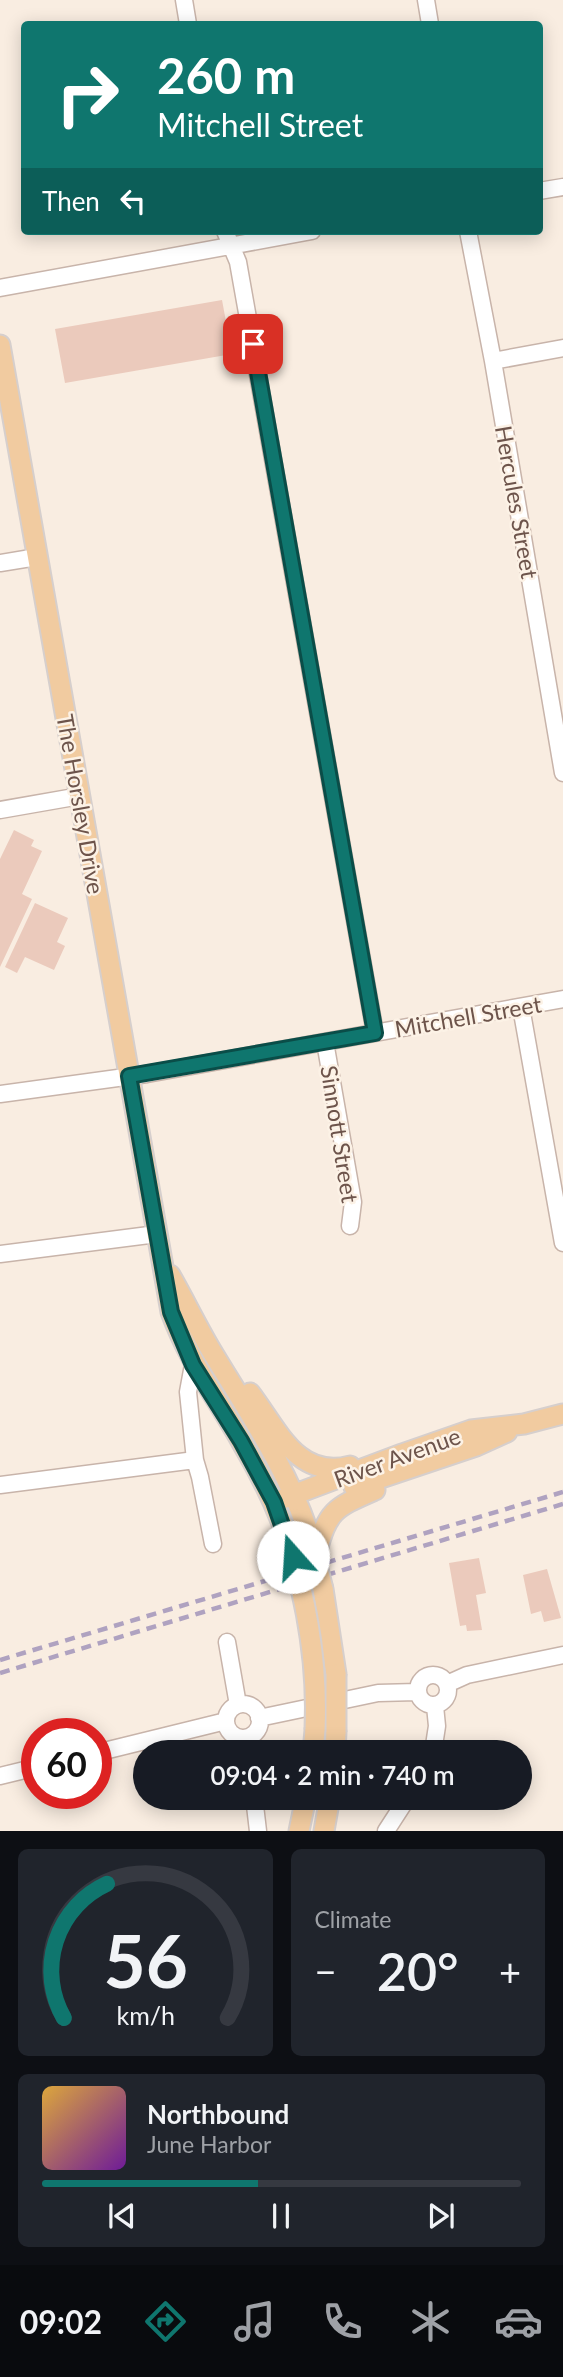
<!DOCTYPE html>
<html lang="en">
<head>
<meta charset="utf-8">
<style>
  body { margin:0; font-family:Lato,sans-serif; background:#20242c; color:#f1f3f6; height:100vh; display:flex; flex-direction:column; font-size:26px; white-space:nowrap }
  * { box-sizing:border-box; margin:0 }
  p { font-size:23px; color:#9ea1a6 }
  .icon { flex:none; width:38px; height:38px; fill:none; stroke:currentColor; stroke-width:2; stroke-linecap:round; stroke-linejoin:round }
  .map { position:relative; height:1831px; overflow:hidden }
  .panel { display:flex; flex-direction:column; gap:18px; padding:18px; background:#0d0f14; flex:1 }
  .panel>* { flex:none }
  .banner { position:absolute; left:21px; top:21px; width:522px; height:214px; border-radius:7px; box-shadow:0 4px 18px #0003; background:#0f766e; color:#fff; overflow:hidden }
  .speed { position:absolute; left:21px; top:1718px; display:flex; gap:14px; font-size:35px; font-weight:700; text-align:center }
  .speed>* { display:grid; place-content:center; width:91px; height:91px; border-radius:50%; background:#171b24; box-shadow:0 4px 18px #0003; line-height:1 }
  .speed .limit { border:10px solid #d22; background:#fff; color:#111 }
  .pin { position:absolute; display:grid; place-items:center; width:60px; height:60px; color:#fff; margin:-30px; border-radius:14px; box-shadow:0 4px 10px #0006 }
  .me { position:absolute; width:77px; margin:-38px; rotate:341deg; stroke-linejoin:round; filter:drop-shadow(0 0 5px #0008) }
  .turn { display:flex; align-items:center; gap:24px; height:147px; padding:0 21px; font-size:32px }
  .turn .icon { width:91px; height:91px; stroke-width:2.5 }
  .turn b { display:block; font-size:49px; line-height:60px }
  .then { display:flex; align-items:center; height:66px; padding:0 21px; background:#0003; gap:14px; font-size:26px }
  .big { font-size:52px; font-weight:600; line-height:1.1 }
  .panel .widget { flex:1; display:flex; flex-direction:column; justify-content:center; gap:10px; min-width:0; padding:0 24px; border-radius:10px; background:#20242c }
  .panel .dial { align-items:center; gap:0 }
  .dial svg { height:182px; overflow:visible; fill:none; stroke:#363941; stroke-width:7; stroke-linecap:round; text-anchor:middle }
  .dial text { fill:#f1f3f6; stroke:none }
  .song { display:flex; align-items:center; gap:21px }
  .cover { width:84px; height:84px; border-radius:10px; background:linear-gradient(135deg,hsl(40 70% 55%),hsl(280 70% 35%)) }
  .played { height:7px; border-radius:4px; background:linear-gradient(90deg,#0f766e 45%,#363941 45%) }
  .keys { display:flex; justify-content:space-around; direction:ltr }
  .heat { display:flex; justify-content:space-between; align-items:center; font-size:38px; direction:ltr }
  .panel .tiles { flex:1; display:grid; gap:18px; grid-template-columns:1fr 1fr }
  .widget:last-child { grid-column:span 2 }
  .trip { position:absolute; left:133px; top:1740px; width:399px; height:70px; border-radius:35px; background:#171b24; box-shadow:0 4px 18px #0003; font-weight:600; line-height:70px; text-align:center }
  .menu { display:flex; height:112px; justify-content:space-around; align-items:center; background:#090b0e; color:#9ea1a6 }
  .menu .icon { width:49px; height:49px }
  .menu .selected { color:#0f766e }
  .menu b { font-size:32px; color:#f1f3f6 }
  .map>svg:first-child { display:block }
  .building { fill:#ebcabc }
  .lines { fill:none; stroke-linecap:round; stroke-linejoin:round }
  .minor-casing { stroke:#c8b4aa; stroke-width:19 }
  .major-casing { stroke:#d6cfcd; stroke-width:23 }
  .minor { stroke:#fff; stroke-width:16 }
  .major { stroke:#f1cba0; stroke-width:19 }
  .rail { stroke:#afa2c0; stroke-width:4.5; stroke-dasharray:10 7; stroke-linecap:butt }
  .major-bridge-casing { stroke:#d6cfcd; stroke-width:23; stroke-linecap:butt }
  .major-bridge { stroke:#f1cba0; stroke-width:19 }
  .route-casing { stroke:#0a4d48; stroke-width:18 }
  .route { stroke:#0f766e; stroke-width:12 }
  .labels { text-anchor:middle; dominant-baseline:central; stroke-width:5; stroke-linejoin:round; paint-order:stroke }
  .street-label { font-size:23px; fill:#6d544b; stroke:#fcf2e6 }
</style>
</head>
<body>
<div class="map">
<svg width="563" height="1831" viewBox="0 0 563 1831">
  <rect width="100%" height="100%" fill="#f9ede1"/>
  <path class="building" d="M222 300 232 354 65 383 55 329Z
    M14 830 34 840 31 846 42 851 22 894 32 899 0 967V859Z
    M35 903 68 918 57 942 65 946 54 970 25 957 17 973 5 967Z
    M479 1558 486 1593 476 1595 482 1630 467 1631 466 1625 460 1626 449 1563Z
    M547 1569 561 1618 544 1622 541 1611 531 1614 523 1575Z"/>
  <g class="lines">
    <g class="minor-casing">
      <path id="minor" d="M184 0 188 24
        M426 0 430 24
        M539 191 563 187
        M225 231 238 262 375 1033
        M468 231 493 361 563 773
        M0 288 312 231
        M493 361 563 348
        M0 563 37 557
        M0 810 80 796
        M521 1007 563 1243
        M325 1042 353 1202 350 1226
        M0 1094 147 1074 563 999
        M0 1254 157 1234
        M193 1365 188 1392 195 1460 200 1477 213 1544
        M0 1485 195 1460
        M227 1642 238 1705
        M418 1690a15 15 0 1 1 30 0a15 15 0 1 1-30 0Z
        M447 1684 467 1675 563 1655
        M226 1721a17 17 0 1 1 34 0a17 17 0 1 1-34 0Z
        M259 1718 378 1693 417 1692
        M433 1752 437 1726 435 1706
        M96 1753 226 1721
        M0 1776 37 1767
        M254 1797 258 1831
        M386 1831 408 1797"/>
    </g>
    <g class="major-casing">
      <path id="major" d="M0 345 171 1312C189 1361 216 1397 241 1441 260 1473 276 1505 288 1540
        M170 1275C185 1301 198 1329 214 1355 249 1413 287 1468 309 1534
        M250 1393C277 1428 297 1480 350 1466
        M354 1487 476 1446 507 1432
        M285 1498 402 1454 471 1430 524 1424 563 1414
        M316 1554C328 1510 334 1508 375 1490
        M323 1589 336 1674
        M313 1752 315 1730
        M335 1752 336 1732
        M299 1831 306 1797
        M324 1831 330 1797"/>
    </g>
    <use href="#minor" class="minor"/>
    <use href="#major" class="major"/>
    <path class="rail" d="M0 1660 563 1492
      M0 1673 563 1504"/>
    <g class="major-bridge-casing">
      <path id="major-bridge" d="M309 1534 323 1589
        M288 1540C307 1602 318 1664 315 1730
        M336 1674V1732"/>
    </g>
    <use href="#major-bridge" class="major-bridge"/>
  </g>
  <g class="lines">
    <g class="route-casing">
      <path id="route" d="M253 344 375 1033 129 1076 171 1312 193 1365 241 1441 274 1502 293 1557"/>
    </g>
    <use href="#route" class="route"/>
  </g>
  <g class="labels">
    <g class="street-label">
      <text transform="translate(517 502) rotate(80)">Hercules Street</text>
      <text transform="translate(81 804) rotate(80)">The Horsley Drive</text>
      <text transform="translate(468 1016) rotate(-10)">Mitchell Street</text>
      <text transform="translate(340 1134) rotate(81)">Sinnott Street</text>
      <text transform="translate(397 1457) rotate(-20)">River Avenue</text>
    </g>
  </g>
</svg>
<div class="speed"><div class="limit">60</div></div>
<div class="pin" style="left:253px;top:344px;background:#d93025"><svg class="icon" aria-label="arrive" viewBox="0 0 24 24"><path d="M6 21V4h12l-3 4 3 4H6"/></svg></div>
<svg class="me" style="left:293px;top:1557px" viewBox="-20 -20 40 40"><circle r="19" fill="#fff"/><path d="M0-13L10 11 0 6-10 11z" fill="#0f766e"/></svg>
<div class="trip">09:04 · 2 min · 740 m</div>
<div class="banner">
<div class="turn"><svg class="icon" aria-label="right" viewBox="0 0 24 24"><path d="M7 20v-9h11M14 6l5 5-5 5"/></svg><div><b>260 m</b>Mitchell Street</div></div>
<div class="then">Then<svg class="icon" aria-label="left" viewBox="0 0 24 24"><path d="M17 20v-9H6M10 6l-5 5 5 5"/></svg></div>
</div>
</div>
<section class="panel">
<div class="tiles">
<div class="widget dial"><svg viewBox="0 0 100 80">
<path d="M14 69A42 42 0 1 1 86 69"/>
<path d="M14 69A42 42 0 0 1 33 10" stroke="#0f766e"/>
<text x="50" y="56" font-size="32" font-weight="700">56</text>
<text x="50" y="72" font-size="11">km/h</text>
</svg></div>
<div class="widget"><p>Climate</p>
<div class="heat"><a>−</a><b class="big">20°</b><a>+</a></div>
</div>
<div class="widget">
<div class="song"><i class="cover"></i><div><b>Northbound</b><p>June Harbor</p></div></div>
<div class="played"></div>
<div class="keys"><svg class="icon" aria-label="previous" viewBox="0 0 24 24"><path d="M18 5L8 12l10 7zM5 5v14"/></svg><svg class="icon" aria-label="pause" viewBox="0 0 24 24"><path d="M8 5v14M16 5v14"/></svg><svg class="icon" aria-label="next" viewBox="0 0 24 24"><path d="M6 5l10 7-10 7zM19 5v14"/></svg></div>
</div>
</div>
</section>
<nav class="menu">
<b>09:02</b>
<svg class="icon selected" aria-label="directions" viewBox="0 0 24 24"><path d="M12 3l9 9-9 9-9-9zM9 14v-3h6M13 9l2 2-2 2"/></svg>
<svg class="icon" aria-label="music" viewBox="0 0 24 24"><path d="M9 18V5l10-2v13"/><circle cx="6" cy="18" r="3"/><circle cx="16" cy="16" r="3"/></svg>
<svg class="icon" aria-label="phone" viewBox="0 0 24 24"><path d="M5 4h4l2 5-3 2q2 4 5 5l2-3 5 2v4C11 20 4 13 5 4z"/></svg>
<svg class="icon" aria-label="climate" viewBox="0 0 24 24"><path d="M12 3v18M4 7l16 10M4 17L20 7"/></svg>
<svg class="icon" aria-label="car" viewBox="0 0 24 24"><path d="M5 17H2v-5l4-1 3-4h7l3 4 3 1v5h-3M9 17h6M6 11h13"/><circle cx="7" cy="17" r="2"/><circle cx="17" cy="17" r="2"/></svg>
</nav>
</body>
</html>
